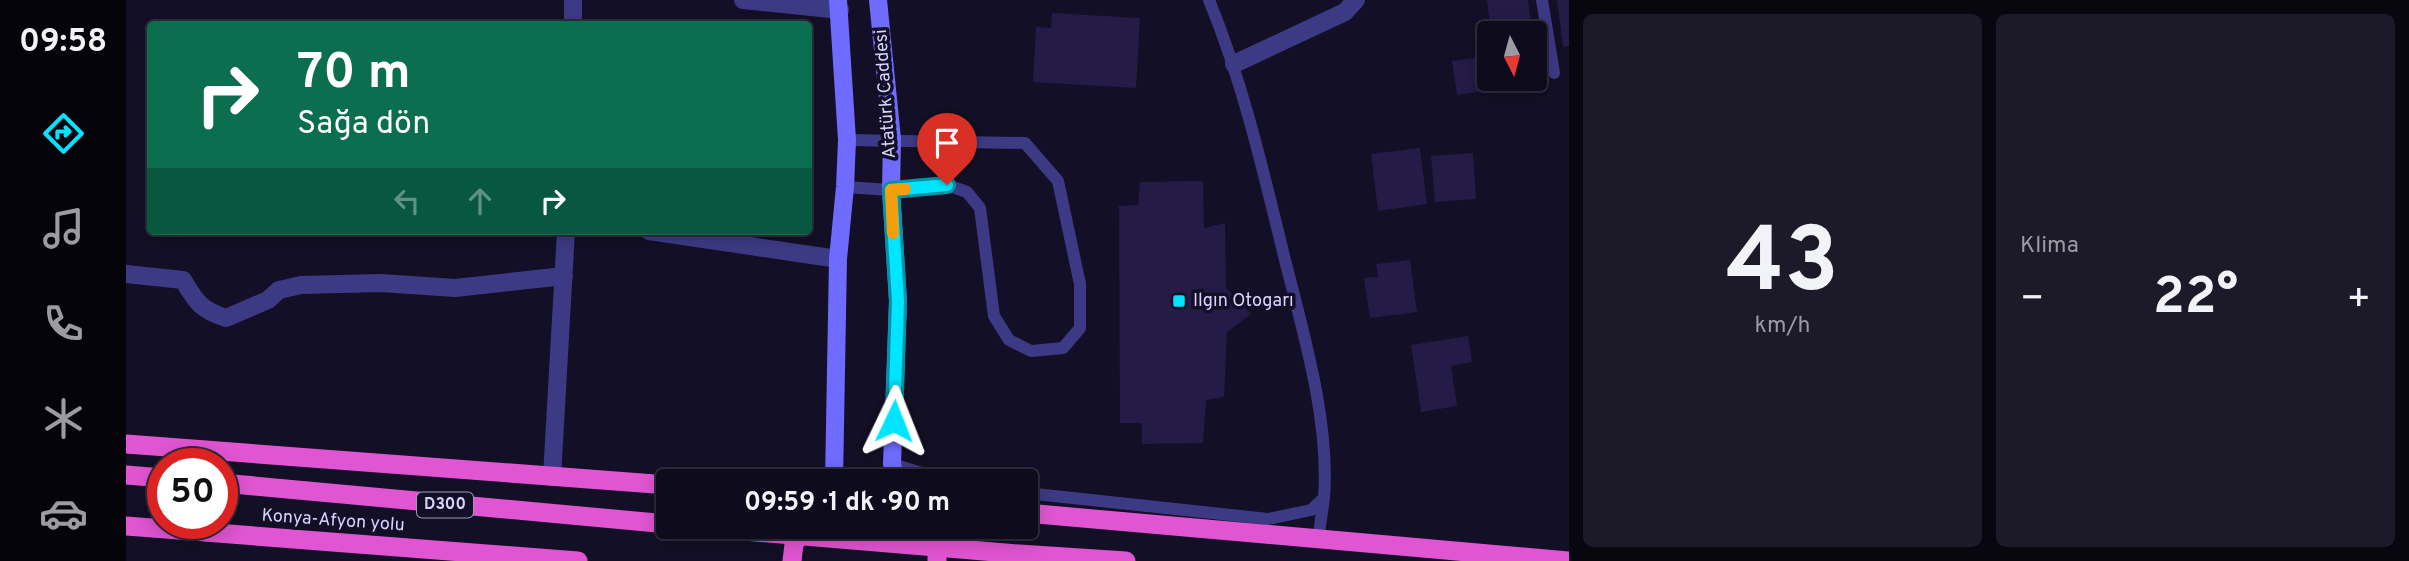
<!DOCTYPE html>
<html lang="tr">
<head>
<meta charset="utf-8">
<style>
  body { margin:0; font-family:Overpass,sans-serif; background:#1c1929; color:#f1f3f6; height:100vh; display:flex; flex-direction:column; font-size:26px; white-space:nowrap }
  * { box-sizing:border-box; margin:0 }
  p { font-size:23px; color:#9b9ba3 }
  .icon { flex:none; width:38px; height:38px; fill:none; stroke:currentColor; stroke-width:2; stroke-linecap:round; stroke-linejoin:round }
  .map { position:relative; flex:1; overflow:hidden }
  .panel { display:flex; flex-direction:column; gap:14px; padding:14px; background:#08060f; width:840px }
  .panel>* { flex:none }
  .banner { position:absolute; left:21px; top:21px; width:665px; height:214px; border-radius:7px; box-shadow:0 4px 18px #0003,0 0 0 2px #2e2b3b; background:#0b6e4f; color:#fff; overflow:hidden }
  .needle { width:46px; rotate:174deg }
  .controls { position:absolute; left:1351px; top:21px; display:grid; gap:14px }
  .controls a { display:grid; place-items:center; width:70px; height:70px; border-radius:7px; background:#0e0b1c; box-shadow:0 4px 18px #0003,0 0 0 2px #2e2b3b; font-size:35px }
  .speed { position:absolute; left:21px; top:448px; display:flex; gap:14px; font-size:35px; font-weight:700; text-align:center }
  .speed>* { display:grid; place-content:center; width:91px; height:91px; border-radius:50%; background:#0e0b1c; box-shadow:0 4px 18px #0003,0 0 0 2px #2e2b3b; line-height:1 }
  .speed .limit { border:10px solid #d22; background:#fff; color:#111 }
  .pin { position:absolute; display:grid; place-items:center; width:60px; height:60px; color:#fff; margin:-72px -30px; border-radius:50% 50% 50% 0; rotate:-45deg; box-shadow:0 0 7px #0007 }
  .pin .icon { rotate:45deg }
  .me { position:absolute; width:77px; margin:-38px; rotate:2deg; stroke-linejoin:round; filter:drop-shadow(0 0 5px #0008) }
  .turn { display:flex; align-items:center; gap:24px; height:147px; padding:0 35px; font-size:32px }
  .turn .icon { width:91px; height:91px; stroke-width:2.5 }
  .turn b { display:block; font-size:49px; line-height:60px }
  .lanes { display:flex; align-items:center; height:66px; padding:0 35px; background:#0003; justify-content:center; gap:35px; direction:ltr }
  .lanes .off { opacity:.35 }
  .big { font-size:52px; font-weight:700; line-height:1.1 }
  .panel .card { flex:1; display:flex; flex-direction:column; justify-content:center; gap:10px; min-width:0; padding:0 24px; border-radius:10px; background:#1c1929 }
  .panel .dial { align-items:center; gap:0 }
  .dial b { font-size:91px; line-height:1 }
  .heat { display:flex; justify-content:space-between; align-items:center; font-size:38px; direction:ltr }
  .panel .tiles { flex:1; display:grid; gap:14px; grid-template-columns:repeat(2,1fr) }
  .trip { position:absolute; left:530px; top:469px; width:382px; height:70px; border-radius:7px; background:#0e0b1c; box-shadow:0 4px 18px #0003,0 0 0 2px #2e2b3b; font-weight:700; line-height:70px; text-align:center }
  main { display:flex; flex:1; min-height:0 }
  .tabs { display:flex; flex-direction:column; width:126px; justify-content:space-around; align-items:center; background:#06040b; color:#9b9ba3 }
  .tabs .icon { width:49px; height:49px }
  .tabs .current { color:#00e5ff }
  .tabs b { font-size:32px; color:#f1f3f6 }
  .map>svg:first-child { display:block }
  .building { fill:#241b47 }
  .lines { fill:none; stroke-linecap:round; stroke-linejoin:round }
  .service { stroke:#3d3a85; stroke-width:12 }
  .minor { stroke:#3d3a85; stroke-width:18 }
  .secondary { stroke:#6f6bff; stroke-width:18 }
  .trunk { stroke:#e055d1; stroke-width:19 }
  .trunk-bridge { stroke:#e055d1; stroke-width:19 }
  .route-casing { stroke:#0095a6; stroke-width:18 }
  .route { stroke:#00e5ff; stroke-width:12 }
  .slow { stroke:#f59e0b; stroke-width:12 }
  .poi-dot { fill:#00e5ff; stroke:#130f26; stroke-width:2.5 }
  .labels { text-anchor:middle; dominant-baseline:central; stroke-width:7; stroke-linejoin:round; paint-order:stroke }
  .shield { fill:#130f26; stroke:#9e99be; stroke-width:2 }
  .shield-label { font-size:16px; font-weight:bold; fill:#d9d4ff }
  .street-label { font-size:18px; fill:#d9d4ff; stroke:#130f26 }
  .poi-label { font-size:18px; fill:#d9d4ff; stroke:#130f26; text-anchor:start }
</style>
</head>
<body>
<main>
<nav class="tabs">
<b>09:58</b>
<svg class="icon current" aria-label="directions" viewBox="0 0 24 24"><path d="M12 3l9 9-9 9-9-9zM9 14v-3h6M13 9l2 2-2 2"/></svg>
<svg class="icon" aria-label="music" viewBox="0 0 24 24"><path d="M9 18V5l10-2v13"/><circle cx="6" cy="18" r="3"/><circle cx="16" cy="16" r="3"/></svg>
<svg class="icon" aria-label="phone" viewBox="0 0 24 24"><path d="M5 4h4l2 5-3 2q2 4 5 5l2-3 5 2v4C11 20 4 13 5 4z"/></svg>
<svg class="icon" aria-label="climate" viewBox="0 0 24 24"><path d="M12 3v18M4 7l16 10M4 17L20 7"/></svg>
<svg class="icon" aria-label="car" viewBox="0 0 24 24"><path d="M5 17H2v-5l4-1 3-4h7l3 4 3 1v5h-3M9 17h6M6 11h13"/><circle cx="7" cy="17" r="2"/><circle cx="17" cy="17" r="2"/></svg>
</nav>
<div class="map">
<svg width="1443" height="561" viewBox="0 0 1443 561">
  <rect width="100%" height="100%" fill="#130f26"/>
  <path class="building" d="M1361 0H1402L1406 33H1365Z
    M1431 0H1443V46L1437 47Z
    M926 13 1014 18 1010 88 907 82 910 27 925 28Z
    M1411 49 1416 82 1331 95 1326 61 1363 56V79H1409V50Z
    M1294 148 1301 204 1252 211 1245 154Z
    M1347 153 1350 199 1309 202 1305 156Z
    M1077 181 1078 228 1099 223 1100 288 1125 314 1101 332 1098 397 1080 400 1077 443 1016 444V423H994L993 206 1012 205 1014 182Z
    M1284 260 1291 312 1244 318 1238 278 1252 277 1250 264Z
    M1342 336 1346 362 1325 366 1331 406 1295 412 1285 345Z"/>
  <g class="lines">
    <path class="service" d="M1416 0 1428 73
      M719 187 765 190 821 185 841 192 854 208 868 316 883 340 905 351 937 348 954 328V284L932 181 899 143 721 140
      M766 464 822 481
      M900 493 1142 519 1185 510 1198 498C1204 421 1177 332 1158 256 1137 170 1117 83 1083 0
      M1192 540 1198 498"/>
    <path class="minor" d="M617 0 714 10
      M447 24V0
      M1108 64 1219 12 1230 0
      M523 231 712 259
      M0 274 57 280C70 302 75 310 100 318L142 300 153 290 175 285 255 283 329 288 438 276
      M426 477 440 231"/>
    <path class="secondary" d="M752 0 766 139 765 190 772 301 766 464 770 481
      M708 481 712 259 719 187 721 140 712 0"/>
    <path class="trunk" d="M0 444 542 485
      M0 475 37 478
      M96 483 542 524
      M900 513 1443 561
      M0 526 452 561
      M799 527 811 554V561
      M666 561 668 544 679 527"/>
    <path class="trunk-bridge" d="M571 527 893 554 1000 561"/>
  </g>
  <g class="lines">
    <g class="route-casing">
      <path id="route" d="M768 421 772 301 765 190 821 185"/>
    </g>
    <use href="#route" class="route"/>
    <path class="slow" d="M767 233 765 190 779 189"/>
  </g>
  <rect class="poi-dot" x="1046" y="294" width="14" height="14" rx="3.5"/>
  <g class="labels">
    <rect class="shield" x="291" y="492.5" width="56" height="25" rx="5"/>
    <g class="shield-label">
      <text x="319" y="505">D300</text>
    </g>
    <g class="street-label">
      <text transform="translate(760 94) rotate(-94)">Atatürk Caddesi</text>
      <text transform="translate(207 521) rotate(4)">Konya-Afyon yolu</text>
    </g>
    <g class="poi-label">
      <text x="1067" y="301">Ilgın Otogarı</text>
    </g>
  </g>
</svg>
<div class="controls">
<a><svg class="needle" viewBox="-14 -14 28 28"><path d="M0-13l5 13h-10z" fill="#e53935"/><path d="M0 13l5-13h-10z" fill="#9b9ba3"/></svg></a>
</div>
<div class="speed"><div class="limit">50</div></div>
<div class="pin" style="left:821px;top:185px;background:#d93025"><svg class="icon" aria-label="arrive" viewBox="0 0 24 24"><path d="M6 21V4h12l-3 4 3 4H6"/></svg></div>
<svg class="me" style="left:768px;top:421px" viewBox="-20 -20 40 40"><path d="M0-17L14 15 0 8-14 15z" fill="#00e5ff" stroke="#fff" stroke-width="4"/></svg>
<div class="trip">09:59 · 1 dk · 90 m</div>
<div class="banner">
<div class="turn"><svg class="icon" aria-label="right" viewBox="0 0 24 24"><path d="M7 20v-9h11M14 6l5 5-5 5"/></svg><div><b>70 m</b>Sağa dön</div></div>
<div class="lanes"><svg class="icon off" aria-label="left" viewBox="0 0 24 24"><path d="M17 20v-9H6M10 6l-5 5 5 5"/></svg><svg class="icon off" aria-label="ahead" viewBox="0 0 24 24"><path d="M12 20V5M6 11l6-6 6 6"/></svg><svg class="icon" aria-label="right" viewBox="0 0 24 24"><path d="M7 20v-9h11M14 6l5 5-5 5"/></svg></div>
</div>
</div>
<section class="panel">
<div class="tiles">
<div class="card dial"><b>43</b><p>km/h</p></div>
<div class="card"><p>Klima</p>
<div class="heat"><a>−</a><b class="big">22°</b><a>+</a></div>
</div>
</div>
</section>
</main>
</body>
</html>
